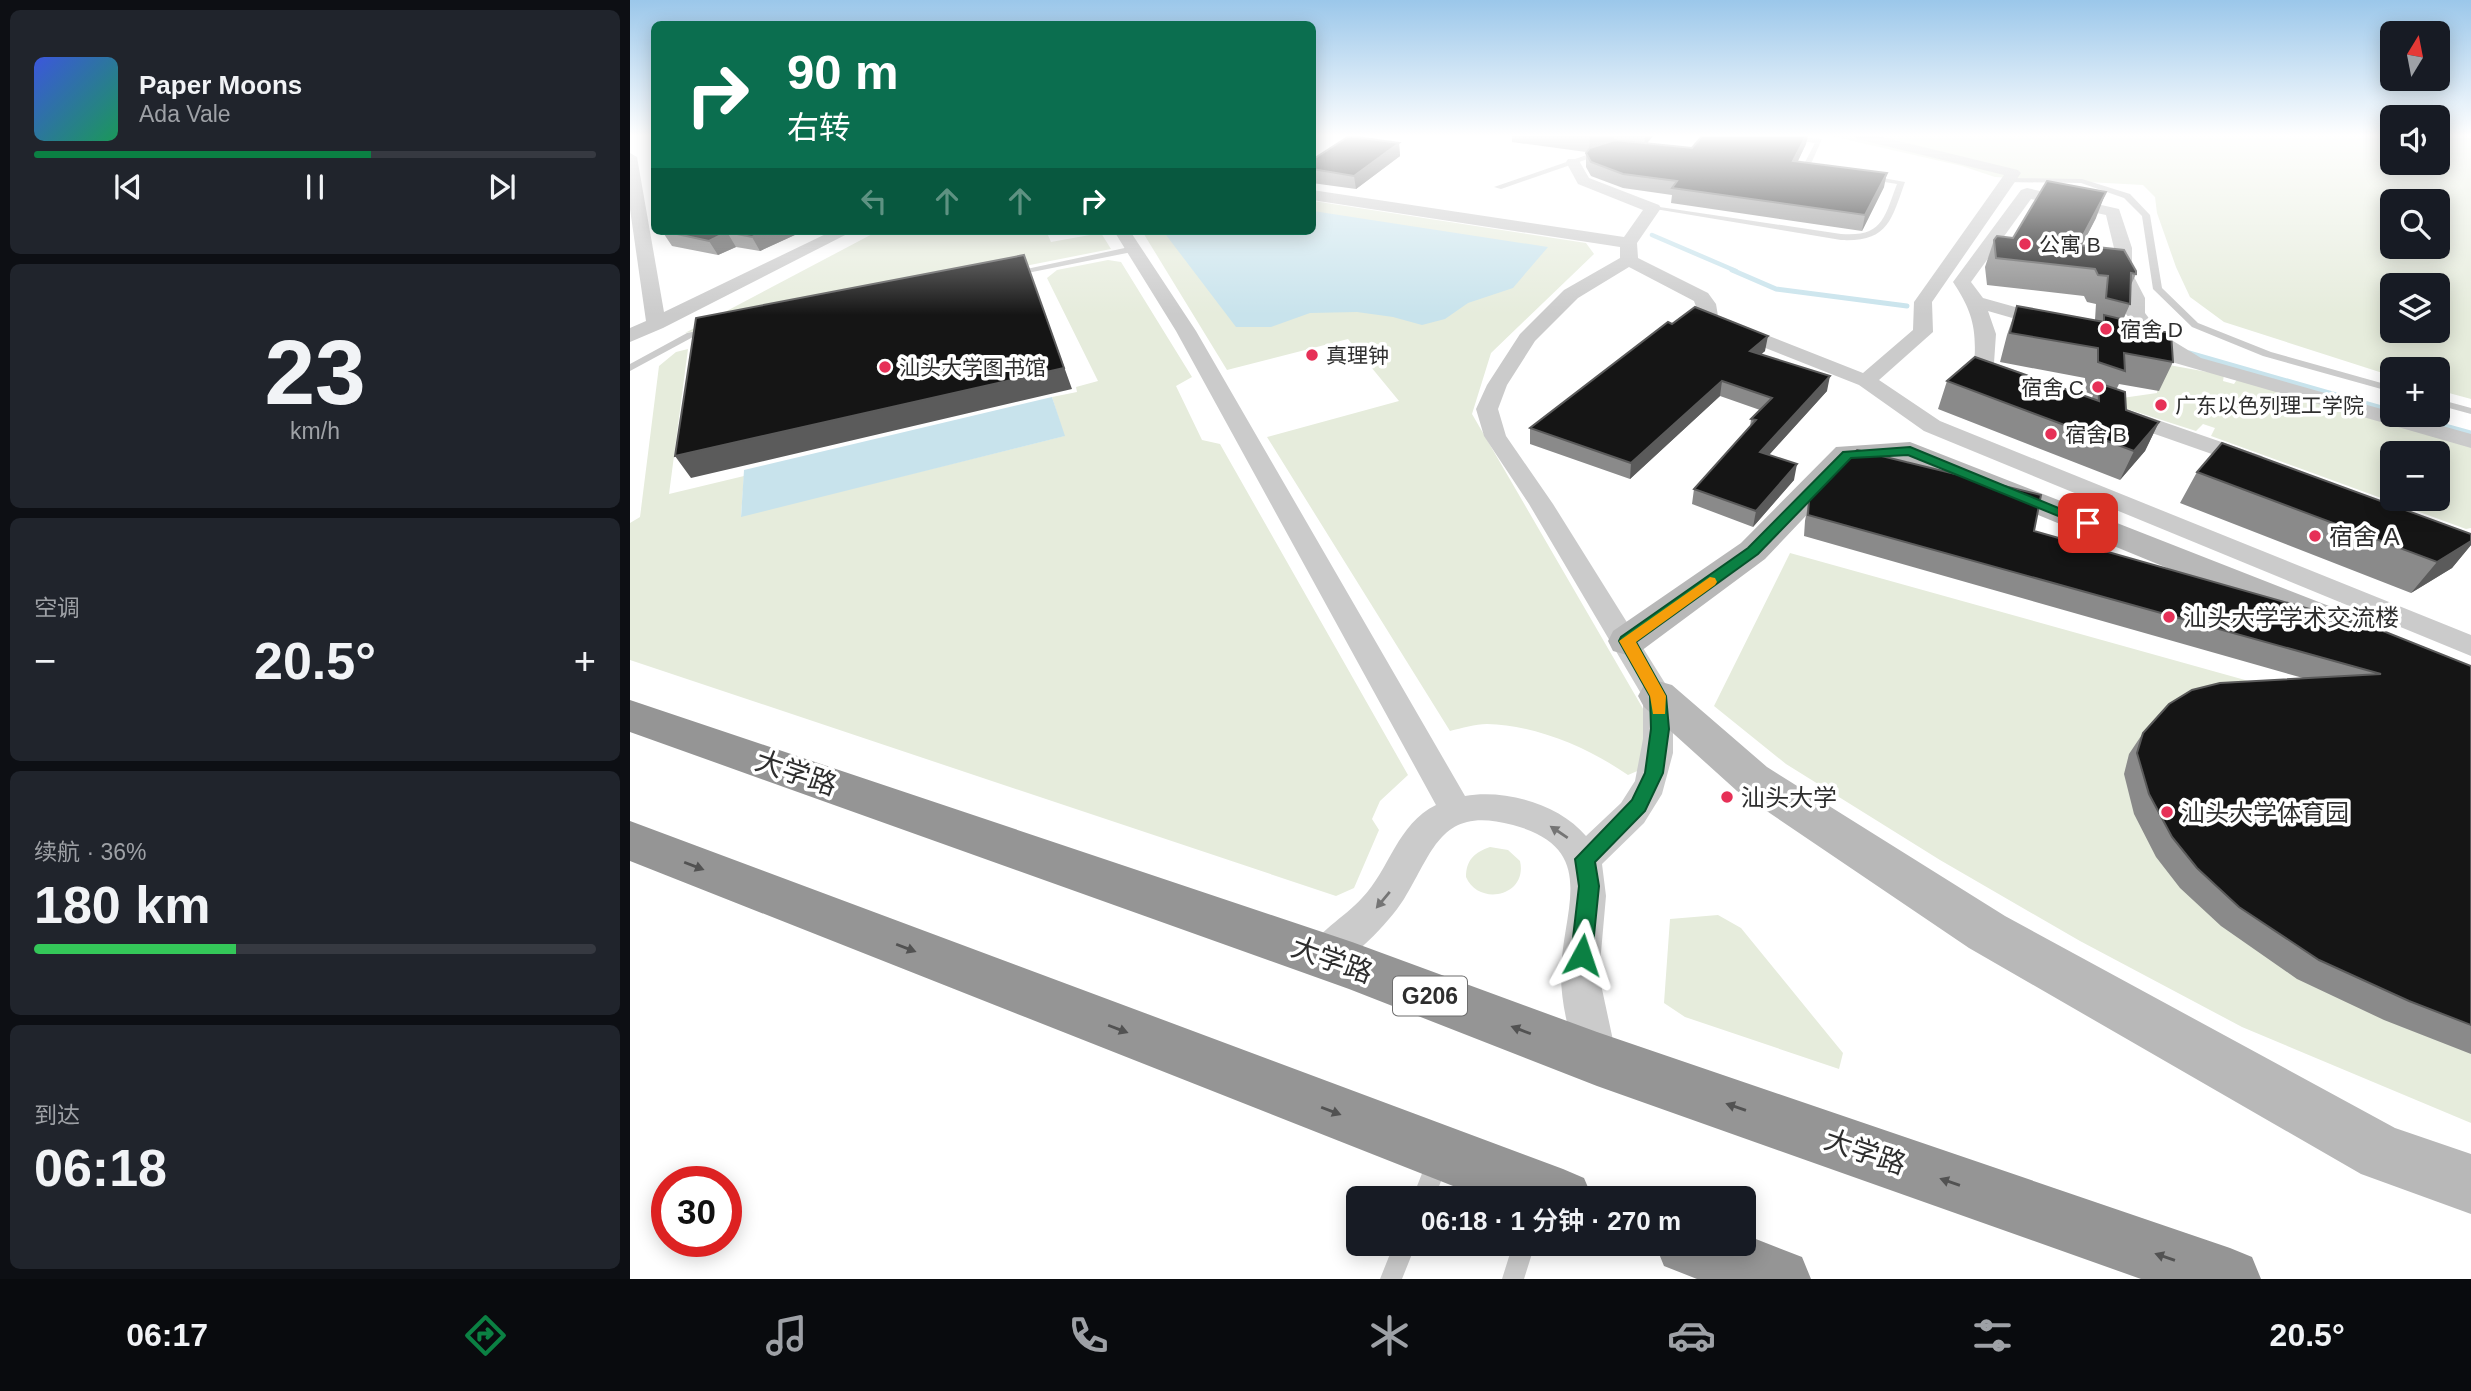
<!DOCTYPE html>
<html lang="zh">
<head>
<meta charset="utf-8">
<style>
  body { margin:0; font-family:Helvetica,"Noto Sans SC",sans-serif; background:#20242c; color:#f1f3f6; height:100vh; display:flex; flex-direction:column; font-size:26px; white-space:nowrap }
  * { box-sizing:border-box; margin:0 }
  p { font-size:23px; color:#9ea1a6 }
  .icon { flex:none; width:38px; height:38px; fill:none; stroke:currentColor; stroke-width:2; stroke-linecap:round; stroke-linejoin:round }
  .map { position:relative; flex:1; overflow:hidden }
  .panel { display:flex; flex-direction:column; gap:10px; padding:10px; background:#0d0f14; width:630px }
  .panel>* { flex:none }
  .banner { position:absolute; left:21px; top:21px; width:665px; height:214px; border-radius:10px; box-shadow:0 4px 18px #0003; background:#0b6e4f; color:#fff; overflow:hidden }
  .needle { width:46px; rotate:10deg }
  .fabs { position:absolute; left:1750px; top:21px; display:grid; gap:14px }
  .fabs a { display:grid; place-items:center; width:70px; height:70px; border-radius:10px; background:#171b24; box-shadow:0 4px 18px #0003; font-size:35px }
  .speed { position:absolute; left:21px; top:1166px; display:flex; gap:14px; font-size:35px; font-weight:700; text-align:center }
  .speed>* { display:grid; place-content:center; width:91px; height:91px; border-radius:50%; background:#171b24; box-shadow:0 4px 18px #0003; line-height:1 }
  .speed .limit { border:10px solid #d22; background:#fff; color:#111 }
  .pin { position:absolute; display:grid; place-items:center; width:60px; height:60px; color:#fff; margin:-30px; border-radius:14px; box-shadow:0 4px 10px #0006 }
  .me { position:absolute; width:77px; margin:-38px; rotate:5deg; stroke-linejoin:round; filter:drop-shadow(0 0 5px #0008) }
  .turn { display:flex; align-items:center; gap:24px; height:147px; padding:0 21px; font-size:32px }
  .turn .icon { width:91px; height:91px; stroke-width:2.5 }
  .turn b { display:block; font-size:49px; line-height:60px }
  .lanes { display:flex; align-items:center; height:66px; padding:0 21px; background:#0003; justify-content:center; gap:35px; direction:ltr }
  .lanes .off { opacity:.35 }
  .big { font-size:52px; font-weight:600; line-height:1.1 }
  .panel .widget { flex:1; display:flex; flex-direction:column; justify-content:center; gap:10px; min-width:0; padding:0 24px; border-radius:10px; background:#20242c }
  .panel .dial { align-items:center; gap:0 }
  .dial b { font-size:91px; line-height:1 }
  .song { display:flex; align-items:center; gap:21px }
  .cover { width:84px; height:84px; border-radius:10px; background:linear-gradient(135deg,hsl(230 70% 55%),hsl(150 70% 35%)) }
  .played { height:7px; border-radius:4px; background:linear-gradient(90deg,#0b8043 60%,#363941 60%) }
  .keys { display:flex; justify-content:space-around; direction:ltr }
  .heat { display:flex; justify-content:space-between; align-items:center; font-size:38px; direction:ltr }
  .charge { height:10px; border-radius:5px; background:linear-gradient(90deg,#34c759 36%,#363941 0) }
  .trip { position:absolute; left:716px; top:1186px; width:410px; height:70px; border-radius:10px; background:#171b24; box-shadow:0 4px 18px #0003; font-weight:600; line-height:70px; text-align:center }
  .menu { display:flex; height:112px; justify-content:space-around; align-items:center; background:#090b0e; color:#9ea1a6 }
  .menu .icon { width:49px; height:49px }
  .menu .active { color:#0b8043 }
  .menu b { font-size:32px; color:#f1f3f6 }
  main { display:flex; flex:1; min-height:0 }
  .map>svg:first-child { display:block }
  .green { fill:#e6ecdc; fill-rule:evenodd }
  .water { fill:#c8e3ec }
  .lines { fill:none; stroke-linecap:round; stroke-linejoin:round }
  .stream-far1 { stroke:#c8e3ec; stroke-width:4.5 }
  .stream { stroke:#c8e3ec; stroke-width:5 }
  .lane { fill:#cbcbcb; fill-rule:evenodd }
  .street { fill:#cbcbcb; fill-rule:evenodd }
  .secondary { fill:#b8b8b8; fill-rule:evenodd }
  .highway { fill:#959595; fill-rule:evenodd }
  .wall { fill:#8a8a8a }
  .shaded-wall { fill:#5b5b5b }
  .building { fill:#151515; stroke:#5b5b5b; stroke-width:2 }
  .oneway { fill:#757575 }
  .oneway2 { fill:#525252 }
  .route { fill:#0b8043; stroke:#07532c; stroke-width:2 }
  .slow { fill:#f59e0b }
  .poi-dot { fill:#e63057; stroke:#fff; stroke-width:2.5 }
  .labels { text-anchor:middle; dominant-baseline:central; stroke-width:7; stroke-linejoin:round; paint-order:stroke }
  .far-poi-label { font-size:21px; fill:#2e2e2e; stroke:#fff; text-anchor:start }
  .shield { fill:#fff; stroke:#6d6d6d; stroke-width:2 }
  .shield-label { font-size:23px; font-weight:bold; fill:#2e2e2e }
  .poi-label { font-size:24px; fill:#2e2e2e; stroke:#fff; text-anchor:start }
  .near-street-label { font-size:28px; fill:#2e2e2e; stroke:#fff }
</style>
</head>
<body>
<main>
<section class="panel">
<div class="widget">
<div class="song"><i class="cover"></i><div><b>Paper Moons</b><p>Ada Vale</p></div></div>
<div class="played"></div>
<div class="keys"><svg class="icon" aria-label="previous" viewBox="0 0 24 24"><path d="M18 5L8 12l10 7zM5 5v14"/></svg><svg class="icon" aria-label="pause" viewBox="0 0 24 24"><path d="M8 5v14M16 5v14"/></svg><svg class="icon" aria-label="next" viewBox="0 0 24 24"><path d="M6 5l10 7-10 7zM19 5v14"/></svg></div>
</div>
<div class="widget dial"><b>23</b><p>km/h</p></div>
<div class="widget"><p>空调</p>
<div class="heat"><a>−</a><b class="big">20.5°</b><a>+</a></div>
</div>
<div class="widget"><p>续航 · 36%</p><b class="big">180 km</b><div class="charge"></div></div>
<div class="widget"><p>到达</p><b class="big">06:18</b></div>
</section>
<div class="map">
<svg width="1841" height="1279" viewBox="0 0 1841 1279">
  <rect width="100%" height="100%" fill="#fff"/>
  <path class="green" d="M1201 136H1762V163H1808V136H1841V399L1808 390V369H1762V376L1594 322 1560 297 1546 267 1527 213 1525 197 1513 185 1365 177 1332 166ZM1762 201H1808V247H1762ZM1762 285H1808V331H1762Z
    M683 201 956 243 964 254 861 353 842 414 1019 719 1012 769 998 775C959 748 906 725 857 724 845 724 832 728 820 731L637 437 769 401 718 339 597 370 512 231H682Z
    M248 231H416L421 242 471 233 481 249 55 333Z
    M478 260 491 262 562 377 546 386 572 440 590 444 778 775 750 801 742 819 749 830 724 888 706 896 0 660V523L10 517 29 366 46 352 58 349 39 494 114 476 111 516 434 436 422 397 447 392 446 387 468 381 417 278 427 270Z
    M1528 363 1594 375 1593 381 1604 384 1608 378 1841 444V528L1836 529 1581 436 1585 428 1573 424 1566 431 1488 406 1492 398 1527 393ZM1762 453H1808V499H1762Z
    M1160 553 1841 743V1123L1612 1027 1450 941 1310 860 1156 764 1084 706Z
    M860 847 878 850 890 861C898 896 849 907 836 877 836 860 845 852 860 847Z
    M1088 915 1111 928 1213 1053 1209 1069 1055 1017 1034 1003 1040 919Z"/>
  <path class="water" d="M683 211 918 247 883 288 838 303 815 319 792 325 763 317 727 312 680 313 641 327H606L533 231H682Z
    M422 397 435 436 111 517 114 470Z"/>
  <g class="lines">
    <path class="stream-far1" d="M1022 235 1106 271"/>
    <path class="stream" d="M1102 270 1146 289 1277 306
      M1559 353 1762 411
      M1775 415 1841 433"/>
    <path class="lane" d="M1144 136 1192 139 1180 166 1191 168V172L1172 168 1185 143Z
      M971 150 978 152 871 189 864 187Z
      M1236 175 1275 182C1261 221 1258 242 1211 240L1019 208 1023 206 1211 234C1253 237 1254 218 1267 184L1236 179Z
      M1378 178 1452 179 1500 194 1520 215 1532 288 1568 323 1641 352 1762 386V392L1633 356 1562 327 1523 289 1512 216 1494 198 1451 183 1375 182 1374 180Z
      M504 246 507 247V251L382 276 378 273Z
      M80 328 85 331 83 333 63 337 0 371V364L57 333Z
      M1808 399 1841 408V414L1808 405Z
      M808 1150 816 1153 819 1161 804 1199H782L800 1153Z
      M764 1244H786L772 1279H750Z
      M883 1244H905L894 1279H872Z"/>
    <path class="street" d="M1225 136H1248L1388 170 1391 173 1302 302 1303 332 1249 380 1310 421 1841 635V656L1294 431 1229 385 1072 323 1064 301 999 267 948 298 905 341 877 385 868 409 876 436 923 504 1043 696V753L1032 794 1014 823 972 864 976 896 969 975 987 1059 981 1073 967 1079 953 1073C941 1044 931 1006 931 975 931 912 972 849 883 825 811 805 804 850 774 899 758 924 721 962 693 973L680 968 675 956C686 932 714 918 732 898 760 869 767 824 806 805L546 331 484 231H500L566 331 835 796C875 789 929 804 956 836L991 803 1005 781 1013 739V697L899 504 854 436 846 409 857 385 890 334 934 290 990 258V247L682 200V190L994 237 1013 210 948 184 936 162 938 159H948L959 178 1029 205 1031 208 1007 243 1008 258 1078 293 1086 304 1088 316 1233 373 1283 330 1284 302 1374 175 1227 139Z
      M0 153 7 157 34 312 202 231H223L33 328 0 342V328L16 321 0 209Z
      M1397 188 1489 209 1502 248V273L1515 298V313L1530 333 1571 358 1762 412V415H1773L1841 434V448L1500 350 1497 346 1500 342 1507 340 1520 343 1496 314 1497 298 1484 273V248L1476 215 1401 199 1341 282 1353 298 1428 319 1431 323 1421 329 1358 311 1366 334 1364 363 1393 373 1396 377 1393 381 1386 383 1347 370 1344 366C1347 330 1343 312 1323 282L1391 190Z
      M1490 407 1632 456 1636 461 1632 466H1616L1482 419 1479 414 1482 409Z"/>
    <path class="secondary" d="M1280 442 1717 613 1723 622 1717 631 1704 635 1691 631 1276 461 1226 463 1135 559 1011 651 997 655 983 651 978 641 983 631 1111 543 1206 447Z
      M1028 681 1042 685 1137 767 1375 916 1765 1128 1841 1154V1214L1731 1174 1339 948 1107 791 1014 707 1008 696 1014 685Z"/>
    <path class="highway" d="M0 700 722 942 967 1032 1600 1248 1622 1257 1631 1279H1511L967 1086 719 989 0 732Z
      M0 821 933 1169 954 1178 963 1199H856L0 861Z
      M1113 1234 1172 1257 1181 1279H1067L1034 1266 1025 1244H1113Z"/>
  </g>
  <path class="wall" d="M882 136H1023L1017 143 1062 148 1176 144 1168 161 1254 187 1232 231 1041 203 1042 195 993 188 961 176 956 167V152L882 142Z
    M769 143 770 156 726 189 682 183V160Z
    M1466 218 1452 245 1506 274 1500 287V304L1493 320 1499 326 1543 362 1529 391 1489 384 1486 390 1496 410 1529 422 1515 451 1490 480 1308 409 1317 381 1462 398 1463 395 1456 392 1455 378 1370 362 1377 335 1387 306 1465 320 1466 304 1457 302 1454 296 1357 285 1355 267 1364 240 1383 238Z
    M32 231H166L167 234 130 251 106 247 88 255 42 246Z
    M1042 324 1135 351 1131 354 1197 391 1139 455 1164 480 1123 527 1062 504 1064 489 1120 427 1121 419 1130 410 1090 396 1000 479 900 444V428Z
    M1567 472 1841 534V545L1822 568 1781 593 1550 503Z
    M1179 500 1404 531 1841 666V1054L1754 1020 1667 979 1591 926 1550 888 1526 857 1504 814 1494 774 1499 754 1513 733 1673 678 1174 536 1175 521Z"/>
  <path class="shaded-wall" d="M960 136H984L983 144 959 152Z
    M1015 136H1023L1014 147Z
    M1176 136H1178L1176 144 1161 175 1163 161Z
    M769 143 770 156 726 189 724 176Z
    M1257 173 1254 187 1232 231 1235 215Z
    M1476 192 1466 218 1441 266 1448 245Z
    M135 231H166L167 234 130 251 122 237Z
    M97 232 106 247 88 255 79 241Z
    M394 255 442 389 61 478 45 456Z
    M1138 336 1135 351 1118 366 1120 351Z
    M1200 376 1197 391 1128 467 1130 452Z
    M1092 381 1090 396 1000 479 1001 463Z
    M1529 422 1515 451 1490 480 1504 451Z
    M1167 464 1164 480 1123 527 1126 511Z
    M1841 541V545L1822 568 1781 593 1807 562Z"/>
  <path class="building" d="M719 136 769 143 724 176 682 169V160Z
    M1072 136H1176L1163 161 1257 173 1235 215 1042 188 1047 181 993 174 961 162 956 153 960 148 985 140 1062 148Z
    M1417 181 1476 192 1448 245 1494 250 1506 271V274L1501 273 1500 304 1476 298 1478 276 1468 275 1465 269 1366 258 1364 240 1367 236 1383 238Z
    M33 231H135L122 237 97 232 79 241Z
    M394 255 434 368 45 456 66 318Z
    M1387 306 1474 322V315L1499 321V326L1541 333 1543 362 1494 353 1495 371 1468 362V348L1380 333Z
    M1065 307 1138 336 1120 351 1200 376 1130 452 1167 464 1126 511 1064 489 1126 420 1121 419 1142 398 1092 381 1001 463 900 428 1038 322 1042 324Z
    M1345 357 1469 401 1468 383 1495 392 1496 410 1529 422 1504 451 1317 381Z
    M1592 443 1841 534V541L1807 562 1567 472Z
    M1227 450 1411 495 1404 531 1743 627 1841 666V1025L1779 1001 1689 960 1609 907 1567 868 1542 837 1519 794 1507 753 1513 733 1539 704 1562 690 1590 683 1751 674 1178 515 1179 500Z"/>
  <defs><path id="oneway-solid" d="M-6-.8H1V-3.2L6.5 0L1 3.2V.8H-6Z" transform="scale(1.75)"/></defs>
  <g class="oneway">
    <use href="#oneway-solid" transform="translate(929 832) rotate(-146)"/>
    <use href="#oneway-solid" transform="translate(753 900) rotate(130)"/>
  </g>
  <g class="oneway2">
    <use href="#oneway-solid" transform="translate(64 866) rotate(21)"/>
    <use href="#oneway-solid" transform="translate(276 948) rotate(21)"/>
    <use href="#oneway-solid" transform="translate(488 1029) rotate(21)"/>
    <use href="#oneway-solid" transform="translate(891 1030) rotate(-159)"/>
    <use href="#oneway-solid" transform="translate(1106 1107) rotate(-161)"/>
    <use href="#oneway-solid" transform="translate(701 1111) rotate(21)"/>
    <use href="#oneway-solid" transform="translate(1320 1182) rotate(-161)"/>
    <use href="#oneway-solid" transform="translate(1535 1257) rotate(-161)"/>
  </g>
  <linearGradient id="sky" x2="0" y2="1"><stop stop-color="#9bc7ea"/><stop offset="0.43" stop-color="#fff"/><stop offset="1" stop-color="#fff" stop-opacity="0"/></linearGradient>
  <rect width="1841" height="315" fill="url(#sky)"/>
  <path class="route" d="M1280 447 1465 523 1458 527 1453 526 1278 455 1221 458 1128 554 1006 642 1036 696 1039 729 1033 773 1015 811 965 862 969 886 962 955 959 962 952 964 944 962 941 955 949 886 945 859 1002 800 1015 773 1021 729 1020 696 989 641 991 637 1118 548 1213 452Z"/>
  <path class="slow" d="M1080 577 1085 578 1087 582 1085 585 1006 642 1036 696 1035 714H1023L1020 696 989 641Z"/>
  <g class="poi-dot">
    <circle cx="1395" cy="244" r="7"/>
    <circle cx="1476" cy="329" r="7"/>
    <circle cx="682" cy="355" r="7"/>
    <circle cx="255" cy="367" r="7"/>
    <circle cx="1468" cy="387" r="7"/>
    <circle cx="1531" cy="405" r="7"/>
    <circle cx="1421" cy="434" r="7"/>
    <circle cx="1685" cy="536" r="7"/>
    <circle cx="1539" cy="617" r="7"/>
    <circle cx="1097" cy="797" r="7"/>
    <circle cx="1537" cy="812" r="7"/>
  </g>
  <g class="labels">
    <g class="far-poi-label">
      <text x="1409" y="244">公寓 B</text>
      <text x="1490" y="329">宿舍 D</text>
      <text x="696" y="355">真理钟</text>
      <text x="269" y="367">汕头大学图书馆</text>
      <text x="1454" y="387" text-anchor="end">宿舍 C</text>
      <text x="1545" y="405">广东以色列理工学院</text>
      <text x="1435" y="434">宿舍 B</text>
    </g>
    <rect class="shield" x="763" y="976.5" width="74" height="39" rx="5"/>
    <g class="shield-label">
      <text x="800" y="996">G206</text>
    </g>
    <g class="poi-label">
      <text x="1699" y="536">宿舍 A</text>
      <text x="1553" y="617">汕头大学学术交流楼</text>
      <text x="1111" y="797">汕头大学</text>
      <text x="1551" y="812">汕头大学体育园</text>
    </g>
    <g class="near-street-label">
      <text transform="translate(166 773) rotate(19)">大学路</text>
      <text transform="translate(702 960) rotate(20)">大学路</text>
      <text transform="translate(1235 1152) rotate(19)">大学路</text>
    </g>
  </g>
</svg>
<div class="fabs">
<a><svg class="needle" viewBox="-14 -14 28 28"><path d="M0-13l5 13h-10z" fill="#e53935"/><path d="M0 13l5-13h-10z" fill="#9ea1a6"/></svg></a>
<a><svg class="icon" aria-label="sound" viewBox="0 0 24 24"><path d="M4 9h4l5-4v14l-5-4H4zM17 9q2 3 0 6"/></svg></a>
<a><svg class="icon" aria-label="search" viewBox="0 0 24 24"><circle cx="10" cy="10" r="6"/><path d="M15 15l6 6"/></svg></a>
<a><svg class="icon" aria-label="layers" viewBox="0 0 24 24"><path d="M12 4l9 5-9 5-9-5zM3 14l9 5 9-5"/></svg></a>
<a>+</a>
<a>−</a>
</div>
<div class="speed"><div class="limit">30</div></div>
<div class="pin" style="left:1458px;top:523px;background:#d93025"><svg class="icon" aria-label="arrive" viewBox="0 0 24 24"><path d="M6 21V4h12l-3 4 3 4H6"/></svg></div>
<svg class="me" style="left:952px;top:955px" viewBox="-20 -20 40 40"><path d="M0-17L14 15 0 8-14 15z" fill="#0b8043" stroke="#fff" stroke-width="4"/></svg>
<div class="trip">06:18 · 1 分钟 · 270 m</div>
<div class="banner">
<div class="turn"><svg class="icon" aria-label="right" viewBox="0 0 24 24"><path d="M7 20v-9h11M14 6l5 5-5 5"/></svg><div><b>90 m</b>右转</div></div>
<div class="lanes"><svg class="icon off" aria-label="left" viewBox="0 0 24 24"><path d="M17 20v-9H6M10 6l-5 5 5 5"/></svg><svg class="icon off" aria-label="ahead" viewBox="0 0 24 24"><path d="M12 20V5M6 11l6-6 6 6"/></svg><svg class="icon off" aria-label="ahead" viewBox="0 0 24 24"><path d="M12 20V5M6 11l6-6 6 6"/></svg><svg class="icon" aria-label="right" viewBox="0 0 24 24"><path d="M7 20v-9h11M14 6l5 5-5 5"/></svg></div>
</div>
</div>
</main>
<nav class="menu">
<b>06:17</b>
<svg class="icon active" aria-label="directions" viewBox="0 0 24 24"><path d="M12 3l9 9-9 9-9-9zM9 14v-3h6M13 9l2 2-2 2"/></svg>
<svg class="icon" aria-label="music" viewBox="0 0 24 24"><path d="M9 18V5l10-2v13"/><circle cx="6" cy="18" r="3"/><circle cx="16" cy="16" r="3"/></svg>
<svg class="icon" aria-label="phone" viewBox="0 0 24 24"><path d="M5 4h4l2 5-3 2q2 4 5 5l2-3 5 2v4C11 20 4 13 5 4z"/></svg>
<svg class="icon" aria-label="climate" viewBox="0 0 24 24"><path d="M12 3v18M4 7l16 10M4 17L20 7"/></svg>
<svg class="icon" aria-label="car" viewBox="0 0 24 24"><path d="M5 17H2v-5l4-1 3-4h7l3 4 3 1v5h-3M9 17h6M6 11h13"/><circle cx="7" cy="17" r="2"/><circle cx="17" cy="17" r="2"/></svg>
<svg class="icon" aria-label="filters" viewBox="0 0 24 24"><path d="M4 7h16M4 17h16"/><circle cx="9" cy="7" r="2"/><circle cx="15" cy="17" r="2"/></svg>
<b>20.5°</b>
</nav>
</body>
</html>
